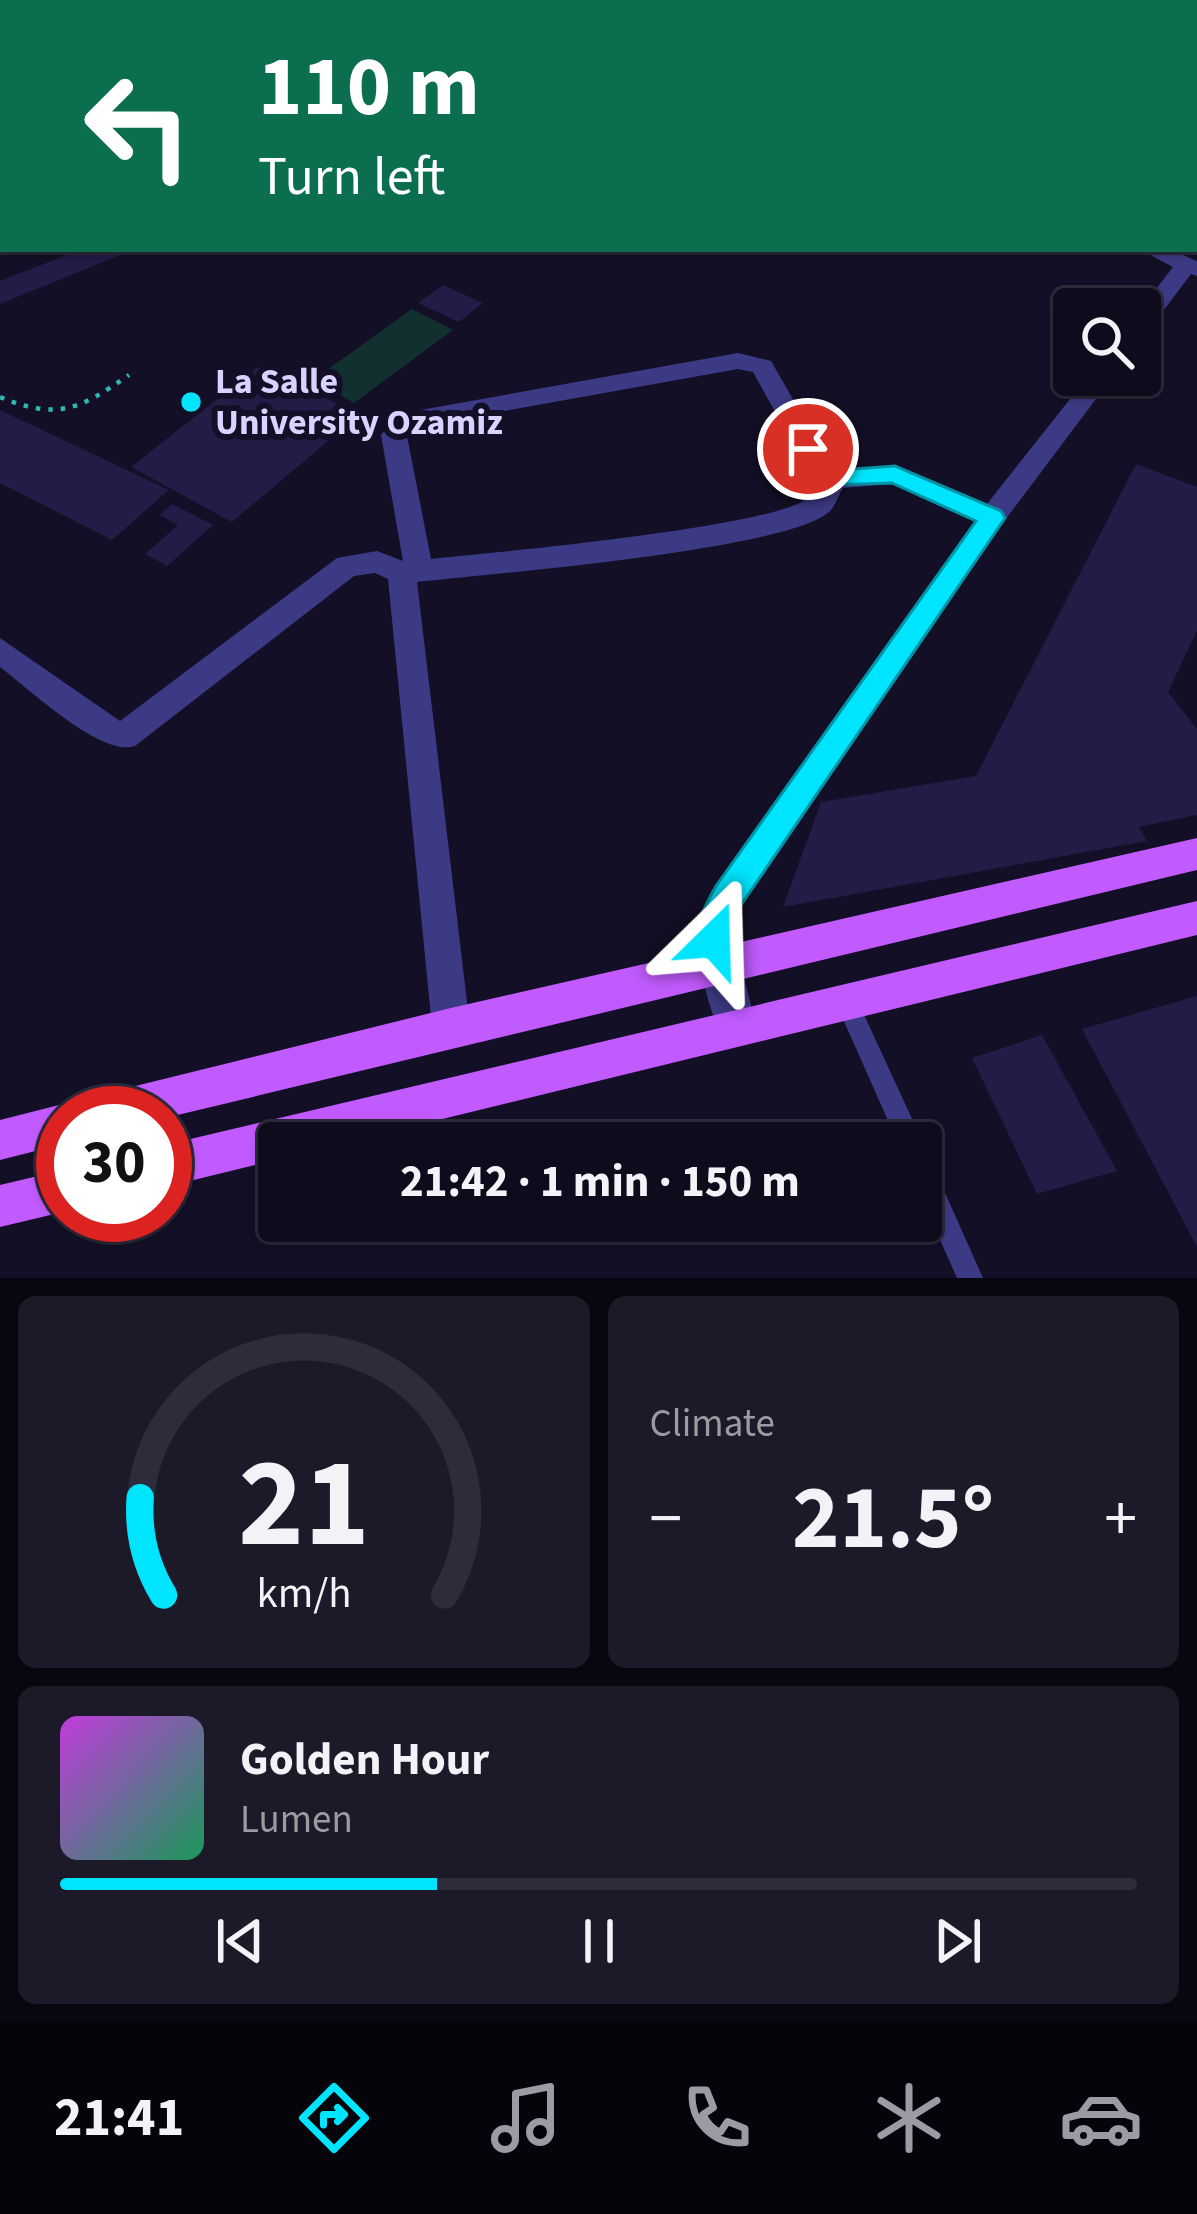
<!DOCTYPE html>
<html lang="en">
<head>
<meta charset="utf-8">
<style>
  body { margin:0; font-family:"Source Sans 3",sans-serif; background:#1c1929; color:#f1f3f6; height:100vh; display:flex; flex-direction:column; font-size:45px; white-space:nowrap }
  * { box-sizing:border-box; margin:0 }
  p { font-size:39px; color:#9b9ba3 }
  .icon { flex:none; width:66px; height:66px; fill:none; stroke:currentColor; stroke-width:2; stroke-linecap:round; stroke-linejoin:round }
  .map { position:relative; height:1278px; overflow:hidden }
  .sheet { display:flex; flex-direction:column; gap:18px; padding:18px; background:#08060f; flex:1 }
  .sheet>* { flex:none }
  .banner { position:absolute; left:0px; top:0px; width:1197px; height:252px; box-shadow:0 3px 9px #0004,0 0 0 3px #2e2b3b; background:#0b6e4f; color:#fff; overflow:hidden }
  .controls { position:absolute; left:1053px; top:288px; display:grid; gap:24px }
  .controls a { display:grid; place-items:center; width:108px; height:108px; border-radius:12px; background:#0e0b1c; box-shadow:0 3px 9px #0004,0 0 0 3px #2e2b3b; font-size:60px }
  .speed { position:absolute; left:36px; top:1086px; display:flex; gap:24px; font-size:60px; font-weight:700; text-align:center }
  .speed>* { display:grid; place-content:center; width:156px; height:156px; border-radius:50%; background:#0e0b1c; box-shadow:0 3px 9px #0004,0 0 0 3px #2e2b3b; line-height:1 }
  .speed .limit { border:18px solid #d22; background:#fff; color:#111 }
  .pin { position:absolute; display:grid; place-items:center; width:102px; height:102px; color:#fff; margin:-51px; border:6px solid #fff; border-radius:50%; box-shadow:0 3px 12px #0007 }
  .me { position:absolute; width:132px; margin:-66px; rotate:22deg; stroke-linejoin:round; filter:drop-shadow(0 0 9px #0008) }
  .turn { display:flex; align-items:center; gap:42px; height:252px; padding:0 60px; font-size:54px }
  .turn .icon { width:156px; height:156px; stroke-width:2.5 }
  .turn b { display:block; font-size:84px; line-height:102px }
  .big { font-size:90px; font-weight:700; line-height:1.1 }
  .sheet .card { flex:1; display:flex; flex-direction:column; justify-content:center; gap:18px; min-width:0; padding:0 42px; border-radius:18px; background:#1c1929 }
  .sheet .dial { align-items:center; gap:0 }
  .dial svg { height:312px; overflow:visible; fill:none; stroke:#2e2b3b; stroke-width:7; stroke-linecap:round; text-anchor:middle }
  .dial text { fill:#f1f3f6; stroke:none }
  .song { display:flex; align-items:center; gap:36px }
  .cover { width:144px; height:144px; border-radius:18px; background:linear-gradient(135deg,hsl(290 70% 55%),hsl(150 70% 35%)) }
  .played { height:12px; border-radius:6px; background:linear-gradient(90deg,#00e5ff 35%,#2e2b3b 35%) }
  .keys { display:flex; justify-content:space-around; direction:ltr }
  .heat { display:flex; justify-content:space-between; align-items:center; font-size:66px; direction:ltr }
  .sheet .tiles { flex:1; display:grid; gap:18px; grid-template-columns:1fr 1fr }
  .card:last-child { grid-column:span 2 }
  .trip { position:absolute; left:258px; top:1122px; width:684px; height:120px; border-radius:12px; background:#0e0b1c; box-shadow:0 3px 9px #0004,0 0 0 3px #2e2b3b; font-weight:700; line-height:120px; text-align:center }
  .tab-bar { display:flex; height:192px; justify-content:space-around; align-items:center; background:#06040b; color:#9b9ba3 }
  .tab-bar .icon { width:84px; height:84px }
  .tab-bar .on { color:#00e5ff }
  .tab-bar b { font-size:54px; color:#f1f3f6 }
  .map>svg:first-child { display:block }
  .green { fill:#12302f }
  .building { fill:#241b47 }
  .lines { fill:none; stroke-linecap:round; stroke-linejoin:round }
  .path { stroke:#2fb8b0; stroke-width:4.5; stroke-dasharray:4.5 8; stroke-linecap:butt }
  .lane { fill:#3d3a85; fill-rule:evenodd }
  .street { fill:#3d3a85; fill-rule:evenodd }
  .primary { fill:#c25bff; fill-rule:evenodd }
  .route { fill:#00e5ff; stroke:#0095a6; stroke-width:3 }
  .poi-dot { fill:#00e5ff; stroke:#130f26; stroke-width:4.5 }
  .labels { text-anchor:middle; dominant-baseline:central; stroke-width:12; stroke-linejoin:round; paint-order:stroke }
  .poi-label { font-size:36px; font-weight:bold; fill:#d9d4ff; stroke:#130f26; text-anchor:start }
</style>
</head>
<body>
<div class="map">
<svg width="1197" height="1278" viewBox="0 0 1197 1278">
  <rect width="100%" height="100%" fill="#130f26"/>
  <path class="green" d="M412 309 453 330 354 403 313 380Z"/>
  <path class="building" d="M82 249H135L0 304V281Z
    M443 285 483 303 459 322 418 303Z
    M258 367 360 414 232 522 131 467Z
    M0 410 169 490 112 540 0 483Z
    M1136 464 1197 487V631L1168 692 1197 729V815L1139 827 1147 841 783 907 821 802 976 776Z
    M172 504 213 525 167 566 145 554 178 525 159 515Z
    M1197 996V1247L1082 1029Z
    M1042 1035 1117 1171 1037 1194 972 1058Z"/>
  <g class="lines">
    <path class="path" d="M0 397C58 421 80 409 129 375"/>
    <path class="lane" d="M270 0H296L291 3H265Z
      M0 40H3V46H0Z
      M1197 209V217L1194 218V210Z
      M846 990 854 993 919 1134 922 1143 921 1146V1143H898L835 1001 838 993Z
      M921 1156 930 1159 983 1278H957L921 1197Z"/>
    <path class="street" d="M1143 0H1162L1164 3H1145Z
      M1194 24 1197 25V36L1194 35Z
      M0 156H3V168H0Z
      M1139 249H1169L1197 261V276L1191 274 1148 331 1140 333V310L1173 267Z
      M738 353 771 361 818 443 840 469 895 465 987 504 1089 375H1114L1002 524 741 907C725 957 764 1009 751 1041L737 1046 723 1041C704 995 689 944 709 897L975 521 892 484 843 488C839 494 835 507 829 512 786 550 489 574 417 582L470 1027 465 1041 451 1046 437 1041 432 1027 388 579 375 573 354 576 135 746C102 758 28 688 0 667V638L120 721 337 558 377 551 403 561 381 435 398 414ZM738 369 753 372 799 455 820 480C817 486 815 492 811 496 782 527 489 553 431 559L407 436 415 427Z"/>
    <path class="primary" d="M1197 838V870L165 1118V1113H87L93 1099 107 1093 451 1008Z
      M1197 901V935L344 1143H279V1159L165 1187V1145Z
      M63 1104 79 1113H63V1144L0 1160V1120Z
      M63 1170V1212L0 1227V1185Z"/>
  </g>
  <path class="route" d="M808 441 817 443 840 470 895 466 1001 511 1005 518 739 908 726 951 714 956 702 951C692 928 704 907 716 886L976 521 892 483 825 485 797 449Z"/>
  <circle class="poi-dot" cx="191" cy="402" r="12"/>
  <g class="labels">
    <g class="poi-label">
      <text x="215" y="381">La Salle<tspan x="215" dy="41">University Ozamiz</tspan></text>
    </g>
  </g>
</svg>
<div class="controls">
<a><svg class="icon" aria-label="search" viewBox="0 0 24 24"><circle cx="10" cy="10" r="6"/><path d="M15 15l6 6"/></svg></a>
</div>
<div class="speed"><div class="limit">30</div></div>
<div class="pin" style="left:808px;top:449px;background:#d93025"><svg class="icon" aria-label="arrive" viewBox="0 0 24 24"><path d="M6 21V4h12l-3 4 3 4H6"/></svg></div>
<svg class="me" style="left:714px;top:940px" viewBox="-20 -20 40 40"><path d="M0-17L14 15 0 8-14 15z" fill="#00e5ff" stroke="#fff" stroke-width="4"/></svg>
<div class="trip">21:42 · 1 min · 150 m</div>
<div class="banner">
<div class="turn"><svg class="icon" aria-label="left" viewBox="0 0 24 24"><path d="M17 20v-9H6M10 6l-5 5 5 5"/></svg><div><b>110 m</b>Turn left</div></div>
</div>
</div>
<section class="sheet">
<div class="tiles">
<div class="card dial"><svg viewBox="0 0 100 80">
<path d="M14 69A42 42 0 1 1 86 69"/>
<path d="M14 69A42 42 0 0 1 8 44" stroke="#00e5ff"/>
<text x="50" y="56" font-size="32" font-weight="700">21</text>
<text x="50" y="72" font-size="11">km/h</text>
</svg></div>
<div class="card"><p>Climate</p>
<div class="heat"><a>−</a><b class="big">21.5°</b><a>+</a></div>
</div>
<div class="card">
<div class="song"><i class="cover"></i><div><b>Golden Hour</b><p>Lumen</p></div></div>
<div class="played"></div>
<div class="keys"><svg class="icon" aria-label="previous" viewBox="0 0 24 24"><path d="M18 5L8 12l10 7zM5 5v14"/></svg><svg class="icon" aria-label="pause" viewBox="0 0 24 24"><path d="M8 5v14M16 5v14"/></svg><svg class="icon" aria-label="next" viewBox="0 0 24 24"><path d="M6 5l10 7-10 7zM19 5v14"/></svg></div>
</div>
</div>
</section>
<nav class="tab-bar">
<b>21:41</b>
<svg class="icon on" aria-label="directions" viewBox="0 0 24 24"><path d="M12 3l9 9-9 9-9-9zM9 14v-3h6M13 9l2 2-2 2"/></svg>
<svg class="icon" aria-label="music" viewBox="0 0 24 24"><path d="M9 18V5l10-2v13"/><circle cx="6" cy="18" r="3"/><circle cx="16" cy="16" r="3"/></svg>
<svg class="icon" aria-label="phone" viewBox="0 0 24 24"><path d="M5 4h4l2 5-3 2q2 4 5 5l2-3 5 2v4C11 20 4 13 5 4z"/></svg>
<svg class="icon" aria-label="climate" viewBox="0 0 24 24"><path d="M12 3v18M4 7l16 10M4 17L20 7"/></svg>
<svg class="icon" aria-label="car" viewBox="0 0 24 24"><path d="M5 17H2v-5l4-1 3-4h7l3 4 3 1v5h-3M9 17h6M6 11h13"/><circle cx="7" cy="17" r="2"/><circle cx="17" cy="17" r="2"/></svg>
</nav>
</body>
</html>
